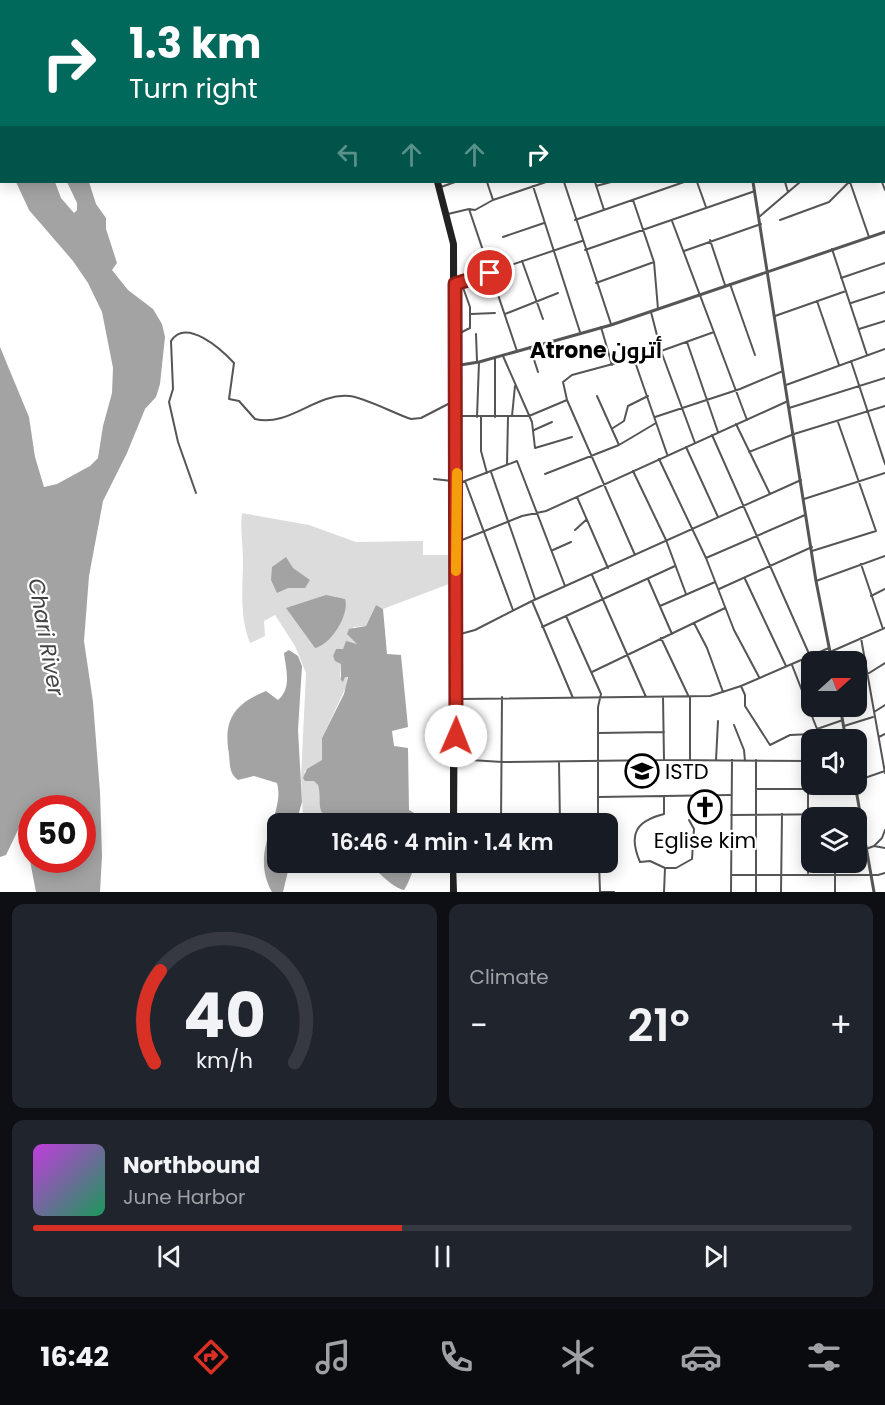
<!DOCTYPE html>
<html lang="en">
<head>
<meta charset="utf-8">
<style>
  body { margin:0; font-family:Poppins,Cairo,sans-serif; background:#20242c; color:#f1f3f6; height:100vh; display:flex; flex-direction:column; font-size:22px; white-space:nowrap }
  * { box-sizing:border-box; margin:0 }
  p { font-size:20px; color:#9ea1a6 }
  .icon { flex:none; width:33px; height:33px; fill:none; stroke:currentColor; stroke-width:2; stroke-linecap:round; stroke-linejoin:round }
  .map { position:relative; height:892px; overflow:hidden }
  .sheet { display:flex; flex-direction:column; gap:12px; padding:12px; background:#0d0f14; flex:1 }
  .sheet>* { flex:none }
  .guide { position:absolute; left:0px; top:0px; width:885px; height:183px; box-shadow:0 3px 15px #0003; background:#00695c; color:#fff; overflow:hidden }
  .needle { width:39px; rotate:69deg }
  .controls { position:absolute; left:801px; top:651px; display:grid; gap:12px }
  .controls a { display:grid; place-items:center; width:66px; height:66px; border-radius:12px; background:#171b24; box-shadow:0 3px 15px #0003; font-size:30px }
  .speed { position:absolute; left:18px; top:795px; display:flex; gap:12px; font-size:30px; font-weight:700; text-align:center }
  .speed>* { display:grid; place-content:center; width:78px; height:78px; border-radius:50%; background:#171b24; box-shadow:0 3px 15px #0003; line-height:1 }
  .speed .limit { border:9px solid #d22; background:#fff; color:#111 }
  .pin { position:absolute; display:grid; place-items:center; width:51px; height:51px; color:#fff; margin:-26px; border:3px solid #fff; border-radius:50%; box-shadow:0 2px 6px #0007 }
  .me { position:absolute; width:66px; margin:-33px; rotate:1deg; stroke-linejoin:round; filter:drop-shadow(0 0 4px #0008) }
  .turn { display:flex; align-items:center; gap:21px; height:126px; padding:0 30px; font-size:27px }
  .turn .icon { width:78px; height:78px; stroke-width:2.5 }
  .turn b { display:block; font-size:42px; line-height:51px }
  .lanes { display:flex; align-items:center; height:57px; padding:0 30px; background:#0003; justify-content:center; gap:30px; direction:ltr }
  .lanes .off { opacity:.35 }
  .big { font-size:45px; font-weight:600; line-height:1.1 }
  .sheet .tile { flex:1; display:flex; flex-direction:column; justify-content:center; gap:9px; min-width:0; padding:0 21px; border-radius:12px; background:#20242c }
  .sheet .dial { align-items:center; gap:0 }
  .dial svg { height:156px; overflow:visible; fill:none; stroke:#363941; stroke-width:7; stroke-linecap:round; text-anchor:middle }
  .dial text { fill:#f1f3f6; stroke:none }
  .song { display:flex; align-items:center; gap:18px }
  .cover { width:72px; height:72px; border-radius:9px; background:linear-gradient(135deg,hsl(290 70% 55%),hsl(150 70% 35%)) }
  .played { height:6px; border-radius:3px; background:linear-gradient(90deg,#d93025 45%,#363941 45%) }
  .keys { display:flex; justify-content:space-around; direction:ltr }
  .heat { display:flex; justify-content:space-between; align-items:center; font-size:33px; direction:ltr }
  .sheet .tiles { flex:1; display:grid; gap:12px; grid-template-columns:1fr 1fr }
  .tile:last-child { grid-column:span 2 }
  .trip { position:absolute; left:267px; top:813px; width:351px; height:60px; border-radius:12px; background:#171b24; box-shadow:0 3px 15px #0003; font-weight:600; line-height:60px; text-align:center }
  .tabs { display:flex; height:96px; justify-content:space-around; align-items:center; background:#090b0e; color:#9ea1a6 }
  .tabs .icon { width:42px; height:42px }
  .tabs .selected { color:#d93025 }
  .tabs b { font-size:27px; color:#f1f3f6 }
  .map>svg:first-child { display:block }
  .green { fill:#dcdcdc }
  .water { fill:#a3a3a3; fill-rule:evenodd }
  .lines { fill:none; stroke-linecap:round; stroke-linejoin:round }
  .minor { stroke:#555; stroke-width:2 }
  .tertiary { stroke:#555; stroke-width:3 }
  .secondary { stroke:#222; stroke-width:4 }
  .route-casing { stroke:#8d1f18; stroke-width:15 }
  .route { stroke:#d93025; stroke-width:10 }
  .slow { stroke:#f59e0b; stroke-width:10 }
  .labels { text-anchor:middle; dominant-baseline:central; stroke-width:4.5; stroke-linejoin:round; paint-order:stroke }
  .poi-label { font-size:21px; fill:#000; stroke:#fff; text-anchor:start }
  .neighbourhood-label { font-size:22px; font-weight:bold; fill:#000; stroke:#fff }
  .water-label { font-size:22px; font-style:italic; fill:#444; stroke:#fff }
</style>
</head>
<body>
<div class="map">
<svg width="885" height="892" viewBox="0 0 885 892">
  <rect width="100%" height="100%" fill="#fff"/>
  <path class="green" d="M242 513 309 525 356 542 423 541V555H449V584L383 609 376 605 366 626 353 627 358 644 346 642 343 649H336L333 656 341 664 340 677H347L346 687 322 738V760L304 772C308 778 315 780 318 785 323 794 318 804 322 814L303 818 301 778 306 673 295 646 275 615 264 621 265 636 250 643C239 616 243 588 243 560 243 543 240 531 242 513Z"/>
  <path class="water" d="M0 0H25L2 2 0 84Z
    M35 0H127V1H35Z
    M16 182H55L61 198 74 213 77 210V203L67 182H89L96 204 106 218V229L117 263 112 270 128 290 153 309 162 324 165 337 160 384 156 397 145 409 127 453 103 501 89 576 84 641 93 702 100 792 102 856 100 892H36L25 835 20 826 6 855 0 857V347L29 417 35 457 44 487 57 484 90 466 98 458 103 426 112 393 113 368 102 312 88 283 73 261 29 210ZM32 808H82V860H32Z
    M286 557 293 568 310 580 305 588H288L277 593 271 580 272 567Z
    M326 595 345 599C350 614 331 645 315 648L286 608Z
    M376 605 383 609 387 654 401 655 408 727 392 731 394 746 408 748 409 810 416 814 419 823H334C313 812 323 802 318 785L314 781H305L303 778 307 769 322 760V738L344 694 348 677H345L343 682 341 680V664L335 661 333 656 336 649H343L346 641 357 644 347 634 349 629 366 626Z
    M289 650 298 656 302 666 298 730 302 802 296 823 278 824V862L290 863 283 892H272C248 850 286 814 277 783L254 776 238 780C229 773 230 765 229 754 223 720 234 704 266 691L278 700C292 688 286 670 284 653Z
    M369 863H419C410 872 411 880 404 890 393 888 377 871 369 863Z"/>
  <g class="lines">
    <path class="minor" d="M407 0 408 2
      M442 0V2
      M500 0V2
      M558 0V2
      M648 0 649 2
      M754 0 755 2
      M815 0 816 2
      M843 0V2
      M368 1 372 0
      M530 2 535 0
      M614 2 616 0
      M662 2 664 0
      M761 2 765 0
      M884 9H885
      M884 43 885 42
      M884 74H885
      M884 104H885
      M884 139 885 138
      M487 182 493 200
      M564 182 611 324
      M595 182 604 210
      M697 182 706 207
      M785 182 788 192
      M850 182 869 237
      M882 182 885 190
      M533 186 580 332
      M596 186 611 182
      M441 187 455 182
      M633 200 654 262 658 309
      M469 209 517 351
      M448 214 469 209 475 210 493 200 546 182
      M759 217 800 182
      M575 220 684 182
      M780 220 829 202 849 182
      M672 221 747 420
      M503 237 544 223
      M710 240 725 285
      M832 249 867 355
      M585 250 755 191
      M684 251 761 224
      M522 261 543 319
      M841 278 885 263
      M596 283 654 262
      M455 284 582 241
      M730 284 755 355
      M817 301 839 365
      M851 303 885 292
      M651 312 661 351 695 443
      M471 314 495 313
      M505 314 558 293
      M775 316 846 291
      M601 327 612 365
      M859 329 885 321
      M476 334 477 361
      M456 335 470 328V307L461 282
      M687 342 718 432
      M530 347 538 372
      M503 356 532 422 535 448 572 437
      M495 358V417
      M634 359 667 454
      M851 361 885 464
      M786 385 885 349
      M597 396 619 445
      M789 408 885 378
      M456 416H529L567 400
      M512 416 515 386
      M477 417 479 362
      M481 417V451L487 473
      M655 417 740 389 783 371
      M736 424 770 494
      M613 428 624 421 628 406 648 396
      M534 430 552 422
      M712 435 810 656
      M686 447 718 517
      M749 452 794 434 885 406
      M659 459 706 558 734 630 759 677
      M507 464 508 417
      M633 471 666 540 686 594
      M491 472 535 599
      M545 474 619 445 656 423
      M434 479 452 481
      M465 481 513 610
      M457 484 517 461 565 586
      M196 493 178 442 169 402 173 389 171 341C186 317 222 350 234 363L229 399 239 401 255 419C290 427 315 393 349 396 364 397 395 414 411 419L421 418 452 402
      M577 497 608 568
      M804 499 885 473
      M575 530 586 520
      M457 542 522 516 546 511 788 401
      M553 550 571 542
      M812 551 876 531 838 422
      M635 555 567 400 563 382 572 375 661 351 714 332
      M706 558 805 515
      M861 564 883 629
      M592 575 646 697
      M648 579 672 634
      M745 579 786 666
      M816 581 885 556
      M719 589 812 547
      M871 596 885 589
      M532 601 573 698
      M660 606 715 582
      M566 616 601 694 598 707V824
      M694 623 707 648 723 692
      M542 627 675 566
      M453 636 475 630 532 601 801 480
      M661 638 688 695
      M861 638 885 773
      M830 652 885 628
      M592 672 725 608
      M866 675 885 663
      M741 686 745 695V706L770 745 790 735 813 734 817 729 792 665
      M663 697 664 760
      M690 697V759
      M458 699 710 696 741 686 829 648
      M874 712 885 705
      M734 725 744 750 745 761
      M844 726 873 717
      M817 729 843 720
      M598 733 664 732
      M879 737 885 734
      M455 759 502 762 664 760 812 761
      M716 760 718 721
      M559 762 560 824
      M856 781 885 771
      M757 789H856
      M598 797 730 795
      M434 814H452
      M731 815 860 814
      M501 824 502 697
      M874 846 882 838 885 830
      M866 849 874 846 885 848
      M599 862 600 892
      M665 868H676L692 859 694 829 689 820
      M808 873V789
      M731 875H878L885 873
      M600 892H614
      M664 892 665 868 650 861 640 862C628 834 636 821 664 814V796
      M731 892 732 760
      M756 892V760
      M781 892 782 814
      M835 892V862"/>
    <path class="tertiary" d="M724 0V2
      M753 182 816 581 832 662
      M454 366 479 362 611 325 885 232
      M840 706 846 740
      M855 784 874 892"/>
    <path class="secondary" d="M365 0V2
      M436 182 452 244V824
      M439 182 455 244 456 553
      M456 616V572
      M455 824 456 680
      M454 862 455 892
      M452 892V862"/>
  </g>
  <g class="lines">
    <g class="route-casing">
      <path id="route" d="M456 736 455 284 490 273"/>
    </g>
    <use href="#route" class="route"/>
    <path class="slow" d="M456 571 457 473"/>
  </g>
  <defs>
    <g id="university-ring" transform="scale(1.725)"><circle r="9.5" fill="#fff" stroke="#000" stroke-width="1.5"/><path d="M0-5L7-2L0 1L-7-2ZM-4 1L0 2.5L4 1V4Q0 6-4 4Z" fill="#000"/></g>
    <g id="church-ring" transform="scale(1.725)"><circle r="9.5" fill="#fff" stroke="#000" stroke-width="1.5"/><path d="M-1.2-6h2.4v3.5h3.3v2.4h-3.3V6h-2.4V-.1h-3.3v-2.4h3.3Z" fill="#000"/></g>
  </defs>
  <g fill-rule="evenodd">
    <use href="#university-ring" x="642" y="771"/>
    <use href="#church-ring" x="705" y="807"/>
  </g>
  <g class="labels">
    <g class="poi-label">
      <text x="665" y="771">ISTD</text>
      <text x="705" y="840" text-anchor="middle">Eglise kim</text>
    </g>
    <g class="neighbourhood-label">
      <text x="596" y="350">Atrone أترون</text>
    </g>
    <g class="water-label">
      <text transform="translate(46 637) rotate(80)">Chari River</text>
    </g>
  </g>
</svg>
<div class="controls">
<a><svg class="needle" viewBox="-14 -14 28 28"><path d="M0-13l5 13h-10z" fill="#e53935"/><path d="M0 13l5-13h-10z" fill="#9ea1a6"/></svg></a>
<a><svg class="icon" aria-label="sound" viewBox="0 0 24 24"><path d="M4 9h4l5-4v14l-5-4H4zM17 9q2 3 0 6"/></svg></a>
<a><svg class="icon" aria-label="layers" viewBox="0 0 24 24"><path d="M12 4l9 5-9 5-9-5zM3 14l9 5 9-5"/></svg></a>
</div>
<div class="speed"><div class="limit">50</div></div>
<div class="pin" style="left:490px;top:273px;background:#d93025"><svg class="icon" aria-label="arrive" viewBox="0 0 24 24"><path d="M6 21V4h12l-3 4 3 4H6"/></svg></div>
<svg class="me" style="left:456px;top:736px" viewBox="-20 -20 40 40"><circle r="19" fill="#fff"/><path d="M0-13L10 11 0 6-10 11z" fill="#d93025"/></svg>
<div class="trip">16:46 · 4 min · 1.4 km</div>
<div class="guide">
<div class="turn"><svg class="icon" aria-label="right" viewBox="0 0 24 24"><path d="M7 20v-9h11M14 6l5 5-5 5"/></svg><div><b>1.3 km</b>Turn right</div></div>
<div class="lanes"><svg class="icon off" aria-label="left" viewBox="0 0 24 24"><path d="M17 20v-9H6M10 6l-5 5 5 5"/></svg><svg class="icon off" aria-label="ahead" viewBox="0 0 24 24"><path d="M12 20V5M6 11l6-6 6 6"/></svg><svg class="icon off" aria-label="ahead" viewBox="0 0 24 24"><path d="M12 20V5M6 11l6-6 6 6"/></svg><svg class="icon" aria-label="right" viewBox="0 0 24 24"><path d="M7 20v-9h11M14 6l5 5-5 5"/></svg></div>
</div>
</div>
<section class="sheet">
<div class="tiles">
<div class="tile dial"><svg viewBox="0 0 100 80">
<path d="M14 69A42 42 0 1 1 86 69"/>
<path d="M14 69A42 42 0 0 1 17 22" stroke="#d93025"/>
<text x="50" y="56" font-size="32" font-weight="700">40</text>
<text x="50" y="72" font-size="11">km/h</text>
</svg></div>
<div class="tile"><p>Climate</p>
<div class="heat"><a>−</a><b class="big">21°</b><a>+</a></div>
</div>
<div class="tile">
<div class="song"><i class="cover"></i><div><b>Northbound</b><p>June Harbor</p></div></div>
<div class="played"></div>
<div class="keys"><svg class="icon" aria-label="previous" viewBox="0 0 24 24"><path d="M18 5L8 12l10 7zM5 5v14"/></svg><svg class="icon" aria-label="pause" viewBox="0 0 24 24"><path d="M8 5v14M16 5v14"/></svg><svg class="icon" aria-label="next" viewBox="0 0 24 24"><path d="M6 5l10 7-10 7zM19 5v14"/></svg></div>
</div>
</div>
</section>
<nav class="tabs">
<b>16:42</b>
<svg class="icon selected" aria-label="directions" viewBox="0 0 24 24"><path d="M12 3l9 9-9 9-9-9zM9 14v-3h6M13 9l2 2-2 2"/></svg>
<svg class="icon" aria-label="music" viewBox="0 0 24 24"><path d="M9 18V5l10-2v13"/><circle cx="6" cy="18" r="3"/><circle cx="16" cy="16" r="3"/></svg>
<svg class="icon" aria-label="phone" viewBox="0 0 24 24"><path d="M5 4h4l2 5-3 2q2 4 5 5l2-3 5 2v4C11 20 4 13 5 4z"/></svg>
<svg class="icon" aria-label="climate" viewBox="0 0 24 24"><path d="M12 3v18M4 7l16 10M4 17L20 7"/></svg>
<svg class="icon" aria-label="car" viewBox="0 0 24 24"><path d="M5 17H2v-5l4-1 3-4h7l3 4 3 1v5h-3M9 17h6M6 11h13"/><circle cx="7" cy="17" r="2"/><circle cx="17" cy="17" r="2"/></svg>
<svg class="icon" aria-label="filters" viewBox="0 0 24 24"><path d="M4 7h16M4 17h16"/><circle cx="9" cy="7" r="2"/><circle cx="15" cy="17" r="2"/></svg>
</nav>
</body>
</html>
